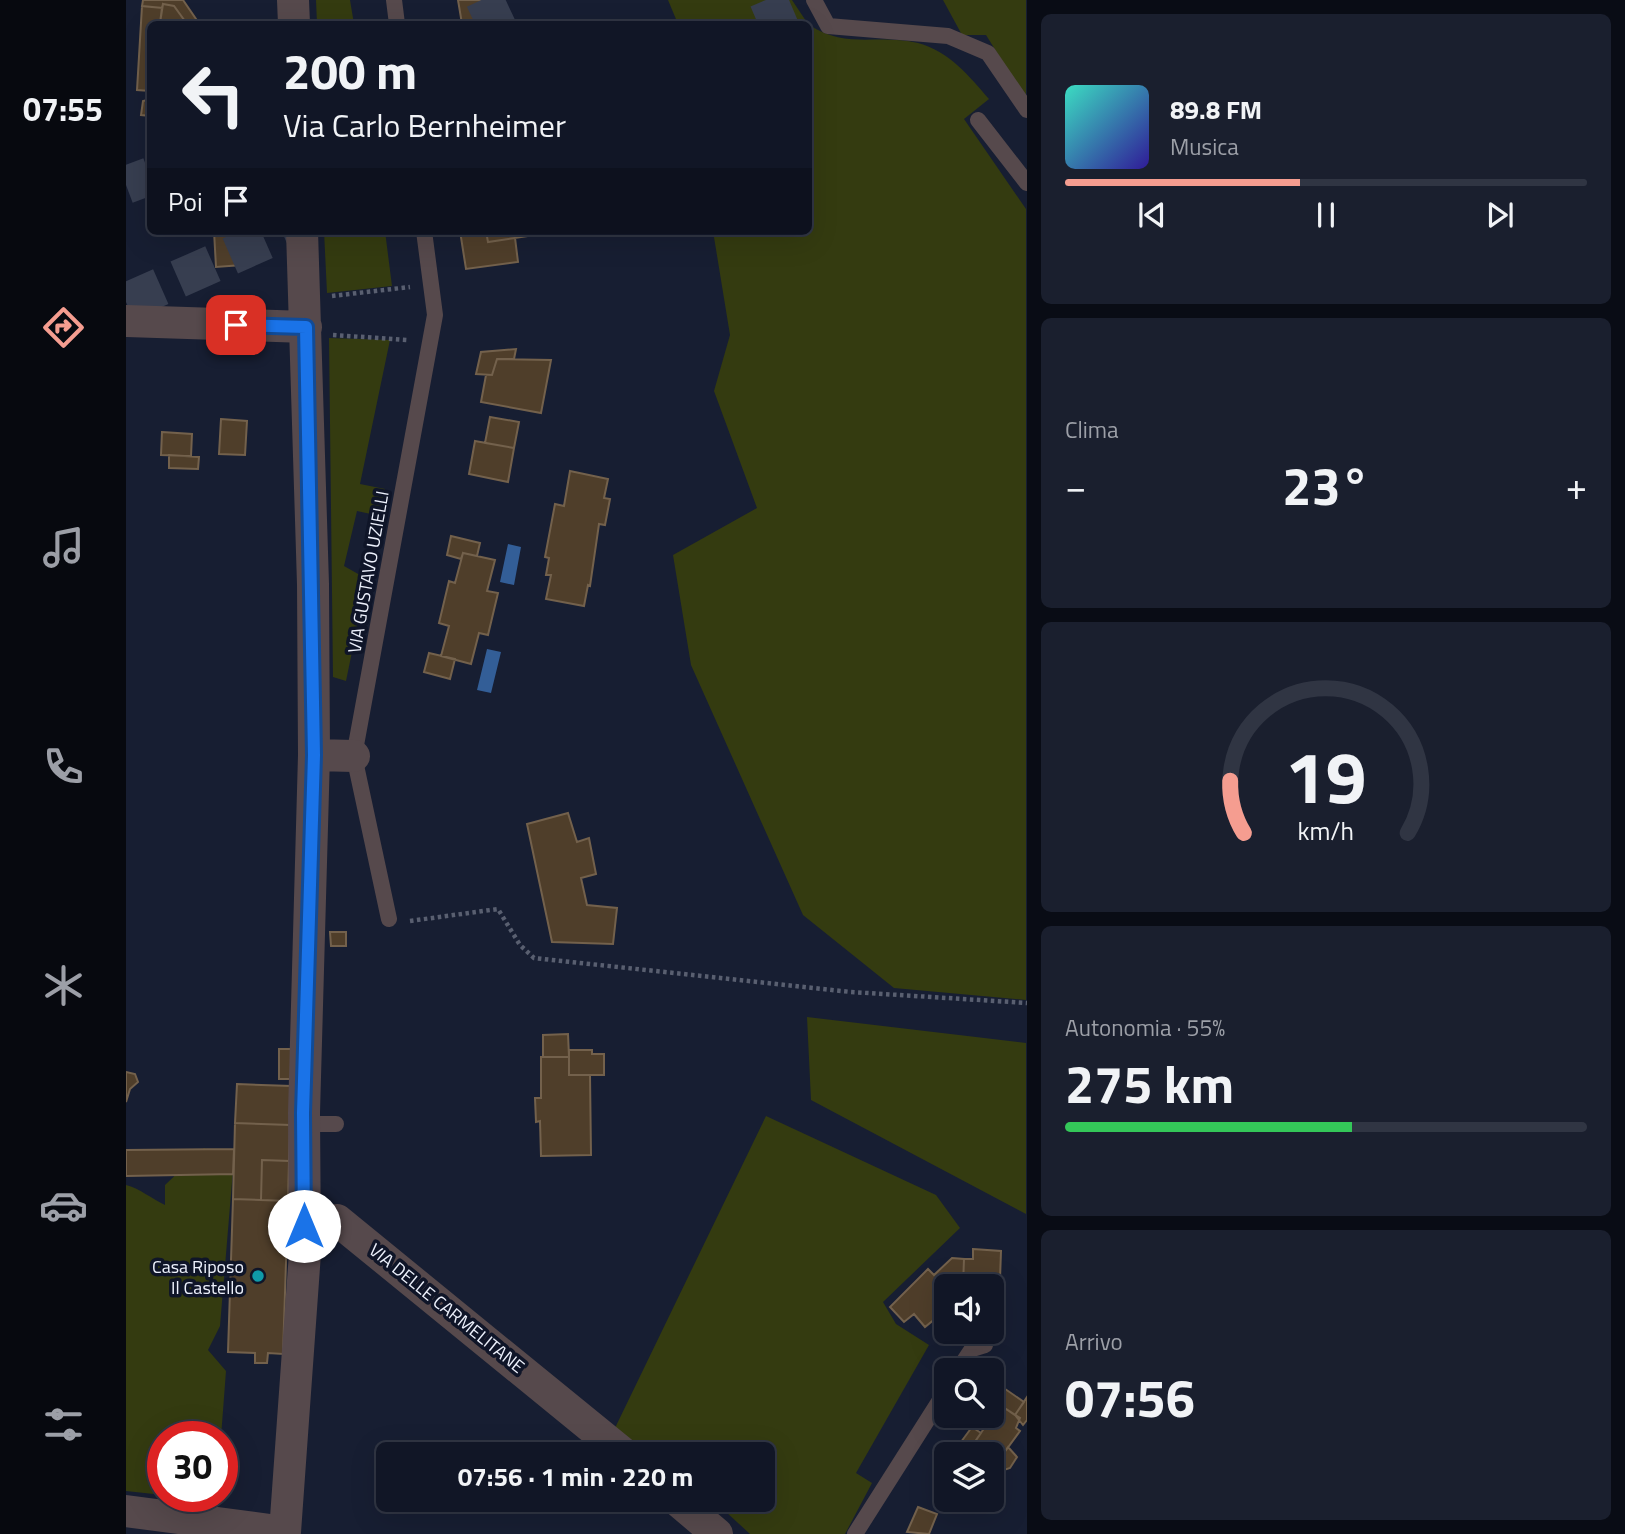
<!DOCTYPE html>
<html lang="it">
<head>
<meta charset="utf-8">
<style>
  body { margin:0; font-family:"Titillium Web",sans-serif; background:#1a1f2e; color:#f1f3f6; height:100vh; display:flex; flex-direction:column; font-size:26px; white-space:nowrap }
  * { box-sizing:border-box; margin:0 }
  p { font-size:23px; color:#9c9fa7 }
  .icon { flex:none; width:38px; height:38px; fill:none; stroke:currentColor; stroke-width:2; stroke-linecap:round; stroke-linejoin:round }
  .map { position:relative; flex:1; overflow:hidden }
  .panel { display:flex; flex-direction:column; gap:14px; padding:14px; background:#090c15; width:598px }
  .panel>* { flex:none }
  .top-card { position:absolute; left:21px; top:21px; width:665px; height:214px; border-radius:10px; box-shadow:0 7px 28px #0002,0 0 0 2px #303543; background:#111626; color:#f1f3f6; overflow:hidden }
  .buttons { position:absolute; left:808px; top:1274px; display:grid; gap:14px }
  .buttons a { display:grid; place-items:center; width:70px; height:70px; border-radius:10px; background:#111626; box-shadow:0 7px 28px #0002,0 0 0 2px #303543; font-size:35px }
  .speed { position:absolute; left:21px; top:1421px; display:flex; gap:14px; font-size:35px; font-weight:700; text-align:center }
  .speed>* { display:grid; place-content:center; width:91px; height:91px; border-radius:50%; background:#111626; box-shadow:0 7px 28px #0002,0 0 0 2px #303543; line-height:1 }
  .speed .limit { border:10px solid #d22; background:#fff; color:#111 }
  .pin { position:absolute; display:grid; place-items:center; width:60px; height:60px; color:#fff; margin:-30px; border-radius:14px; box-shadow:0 4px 10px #0006 }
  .me { position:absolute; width:77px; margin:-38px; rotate:0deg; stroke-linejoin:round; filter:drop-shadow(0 0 5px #0008) }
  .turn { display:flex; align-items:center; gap:24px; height:147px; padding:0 21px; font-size:32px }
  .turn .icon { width:91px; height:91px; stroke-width:2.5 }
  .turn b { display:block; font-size:49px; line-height:60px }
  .then { display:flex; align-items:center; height:66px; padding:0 21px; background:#0003; gap:14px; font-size:26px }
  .big { font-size:52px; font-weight:700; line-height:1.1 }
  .panel .tile { flex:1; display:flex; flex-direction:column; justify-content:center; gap:10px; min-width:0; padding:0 24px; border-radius:10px; background:#1a1f2e }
  .panel .dial { align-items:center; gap:0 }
  .dial svg { height:182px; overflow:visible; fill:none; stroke:#303543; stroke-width:7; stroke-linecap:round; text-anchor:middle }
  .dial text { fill:#f1f3f6; stroke:none }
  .song { display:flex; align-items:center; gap:21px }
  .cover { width:84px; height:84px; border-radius:10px; background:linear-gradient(135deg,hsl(170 70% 55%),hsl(250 70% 35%)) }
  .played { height:7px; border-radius:4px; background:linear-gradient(90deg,#f59d90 45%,#303543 45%) }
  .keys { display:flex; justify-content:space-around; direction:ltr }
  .heat { display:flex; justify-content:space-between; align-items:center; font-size:38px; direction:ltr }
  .charge { height:10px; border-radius:5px; background:linear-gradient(90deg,#34c759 55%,#303543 0) }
  .trip { position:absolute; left:250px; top:1442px; width:399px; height:70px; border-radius:10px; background:#111626; box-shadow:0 7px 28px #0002,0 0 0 2px #303543; font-weight:700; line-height:70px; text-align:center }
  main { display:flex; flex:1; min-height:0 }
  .menu { display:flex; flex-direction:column; width:126px; justify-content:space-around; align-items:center; background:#07090f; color:#9c9fa7 }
  .menu .icon { width:49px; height:49px }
  .menu .active { color:#f59d90 }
  .menu b { font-size:32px; color:#f1f3f6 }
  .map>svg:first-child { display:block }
  .green { fill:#343b10 }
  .water { fill:#335e97 }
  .building { fill:#4f3e2a; stroke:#73614c; stroke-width:2 }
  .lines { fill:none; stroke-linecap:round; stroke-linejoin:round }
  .highway-tunnel { stroke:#373e50; stroke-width:38; stroke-dasharray:38 19; stroke-linecap:butt }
  .path { stroke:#595f70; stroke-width:4.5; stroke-dasharray:3.5 3.5; stroke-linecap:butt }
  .lane { stroke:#56494c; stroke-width:16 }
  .street { stroke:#56494c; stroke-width:32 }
  .route-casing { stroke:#114b97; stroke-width:18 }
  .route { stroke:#1a73e8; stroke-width:12 }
  .culture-dot { fill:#0f9aa8; stroke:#0f1528; stroke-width:2.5 }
  .labels { text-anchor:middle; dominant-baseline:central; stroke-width:7; stroke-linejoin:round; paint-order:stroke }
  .street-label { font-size:18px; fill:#edf1fc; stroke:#0f1528 }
  .poi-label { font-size:18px; fill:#edf1fc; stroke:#0f1528; text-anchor:end }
</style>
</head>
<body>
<main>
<nav class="menu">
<b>07:55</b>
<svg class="icon active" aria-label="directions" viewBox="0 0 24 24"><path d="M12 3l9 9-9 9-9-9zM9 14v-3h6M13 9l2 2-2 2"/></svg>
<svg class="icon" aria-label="music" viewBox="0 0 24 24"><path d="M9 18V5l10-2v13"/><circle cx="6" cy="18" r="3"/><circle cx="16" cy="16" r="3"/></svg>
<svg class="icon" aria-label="phone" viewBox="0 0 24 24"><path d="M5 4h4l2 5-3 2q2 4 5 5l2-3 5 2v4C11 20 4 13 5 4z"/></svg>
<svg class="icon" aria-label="climate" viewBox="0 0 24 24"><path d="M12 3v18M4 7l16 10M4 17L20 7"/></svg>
<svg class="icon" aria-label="car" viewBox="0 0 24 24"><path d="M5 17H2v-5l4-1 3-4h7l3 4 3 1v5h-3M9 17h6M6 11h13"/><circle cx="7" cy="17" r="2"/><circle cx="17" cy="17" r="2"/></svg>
<svg class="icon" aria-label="filters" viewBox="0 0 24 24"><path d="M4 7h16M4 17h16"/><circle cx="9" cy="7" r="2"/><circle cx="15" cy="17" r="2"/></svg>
</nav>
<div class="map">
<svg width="901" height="1534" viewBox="0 0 901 1534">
  <rect width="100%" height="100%" fill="#171e32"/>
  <path class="green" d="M190 0H224L228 24H191Z
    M542 0H666L682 24H552Z
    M817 0H900V99L860 35H836Z
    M683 25C722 50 752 33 792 43 824 52 843 76 863 99L838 119 900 209V1000L768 988 677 915 565 665 547 555 631 508 588 391 604 335 587 231H682Z
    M198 231H259L266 286 201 293Z
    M203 338 264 340 234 484 259 489 254 516 231 511 218 566 241 579 220 681 207 677Z
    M681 1017 900 1043V1214L685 1100Z
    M640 1116 810 1195 834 1228 757 1302 770 1324 803 1345 730 1473 746 1483 719 1534H624L587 1500H637V1454H525L489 1428Z
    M78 1148 107 1170 94 1326 82 1350 100 1371 95 1437H37V1495L0 1491V1185C13 1188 26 1199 39 1205V1185Z"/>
  <path class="water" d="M382 544 395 547 388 585 374 582Z
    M361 649 375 652 365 693 351 690Z"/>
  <path class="building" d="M17 0H57L70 19 61 24 48 6 37 4 36 8 16 6Z
    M332 0H375L379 24H336Z
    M37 4 48 6 61 24 34 23Z
    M16 6 36 8 34 23 39 24H24V91L11 90Z
    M21 100H24V116L15 115 17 101Z
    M88 231H115L116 265 90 267Z
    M334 231H360L362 242 389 238 392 262 340 269Z
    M360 231H408L409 235 362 242Z
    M390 349 388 359H371L366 375 350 374 355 352Z
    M371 359 425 360 415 413 355 402 360 375H366Z
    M364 417 393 422 388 448 359 443Z
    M95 419 121 421 119 455 93 454Z
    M36 432 66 434 65 456 35 455Z
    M349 441 388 448 382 482 343 474Z
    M43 455 73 457 72 469 43 468Z
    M444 471 482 479 478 498 484 499 479 525 473 524 464 586 462 585 458 606 420 599 425 575H420L423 558 419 557 429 504 438 506Z
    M325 536 354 543 351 556 337 553 335 559 321 555Z
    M337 553 369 560 361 591 372 593 362 635 353 633 345 664 315 656 323 626 313 623 323 581 329 583Z
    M303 653 329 659 324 679 298 672Z
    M442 813 451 842 463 838 470 874 455 878 461 905 491 908 487 944 426 942 401 824Z
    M204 932H220V946H205Z
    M442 1034 443 1057H417V1035Z
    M153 1049H165V1079H153Z
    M443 1050H466V1054H478V1075H443Z
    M415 1057H443V1075H464L465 1155 415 1156 414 1121 410 1122 409 1098H415Z
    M0 1072 9 1074 12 1082 4 1089 0 1102Z
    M111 1084 165 1086 164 1125 109 1123Z
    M109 1123 164 1125 163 1161 136 1160 135 1200 107 1199Z
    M108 1149 107 1174 0 1176V1150Z
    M136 1160 163 1161 162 1201 135 1200Z
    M107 1199 162 1201 157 1354 142 1353 141 1363H129V1353L102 1352Z
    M847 1249 875 1251 873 1307 866 1306V1286H837L838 1259H847Z
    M826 1258 838 1259 837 1286H821V1309L799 1327 788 1314 778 1322 764 1307 802 1269 808 1275Z
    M869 1382 898 1402 889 1415 874 1405 866 1414Z
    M901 1397V1420L897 1425 889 1415Z
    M874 1405 894 1418 890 1428 894 1431 875 1457 872 1455 868 1461 866 1454H857L846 1446Z
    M846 1427 855 1433 846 1446 847 1451 835 1442Z
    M882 1447 891 1457 884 1468 875 1471 866 1469V1460L872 1455 875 1457Z
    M792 1507 811 1514 803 1534 781 1532Z"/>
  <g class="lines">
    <path class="highway-tunnel" d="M349 24 400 0
      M632 24 688 0
      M0 185 24 176
      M0 302 161 231"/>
    <path class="path" d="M206 296 284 287
      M207 335 282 340
      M284 921 372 909 394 945 408 958 725 992 901 1003"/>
    <path class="lane" d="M268 0 271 24
      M688 0 702 26 822 36 862 53 901 110
      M852 120 901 183
      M263 919 228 756 309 315 298 231
      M178 1124H210
      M832 1370 846 1349 859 1345
      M729 1534 821 1389"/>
    <path class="street" d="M167 0 168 24
      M0 321 180 327
      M188 755 228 756
      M178 1225 211 1220 498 1454
      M551 1500 591 1534
      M0 1511 159 1532 179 1253 178 1113 188 755 187 584 176 231"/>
  </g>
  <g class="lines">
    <g class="route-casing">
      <path id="route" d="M110 325 180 327 188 755 177 1113 178 1226"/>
    </g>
    <use href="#route" class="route"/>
  </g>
  <circle class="culture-dot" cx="132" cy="1276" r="7"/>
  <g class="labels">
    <g class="street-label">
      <text transform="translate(242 572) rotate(-80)">VIA GUSTAVO UZIELLI</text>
      <text transform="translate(321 1308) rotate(39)">VIA DELLE CARMELITANE</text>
    </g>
    <g class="poi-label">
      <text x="118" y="1266">Casa Riposo<tspan x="118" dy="21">Il Castello</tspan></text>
    </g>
  </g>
</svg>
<div class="buttons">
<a><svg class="icon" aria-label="sound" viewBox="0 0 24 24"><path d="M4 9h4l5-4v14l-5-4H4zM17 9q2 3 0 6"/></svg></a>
<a><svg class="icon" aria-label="search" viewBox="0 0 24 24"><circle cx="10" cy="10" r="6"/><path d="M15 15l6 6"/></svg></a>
<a><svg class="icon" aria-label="layers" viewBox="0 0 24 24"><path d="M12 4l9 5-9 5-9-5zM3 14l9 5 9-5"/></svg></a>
</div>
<div class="speed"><div class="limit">30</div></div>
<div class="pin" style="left:110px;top:325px;background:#d93025"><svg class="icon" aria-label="arrive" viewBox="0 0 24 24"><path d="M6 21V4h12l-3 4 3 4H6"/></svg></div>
<svg class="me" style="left:178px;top:1226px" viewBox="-20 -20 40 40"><circle r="19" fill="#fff"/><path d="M0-13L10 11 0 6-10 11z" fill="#1a73e8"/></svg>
<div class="trip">07:56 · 1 min · 220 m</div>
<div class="top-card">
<div class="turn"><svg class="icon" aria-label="left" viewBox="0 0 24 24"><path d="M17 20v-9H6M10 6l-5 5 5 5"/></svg><div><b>200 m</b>Via Carlo Bernheimer</div></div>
<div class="then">Poi<svg class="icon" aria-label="arrive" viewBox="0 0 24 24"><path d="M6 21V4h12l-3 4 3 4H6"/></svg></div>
</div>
</div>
<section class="panel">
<div class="tile">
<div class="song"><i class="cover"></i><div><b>89.8 FM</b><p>Musica</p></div></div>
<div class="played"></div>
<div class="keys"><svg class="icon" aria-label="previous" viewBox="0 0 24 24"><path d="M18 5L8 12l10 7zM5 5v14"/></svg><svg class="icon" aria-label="pause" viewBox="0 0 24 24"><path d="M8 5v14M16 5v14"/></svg><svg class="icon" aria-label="next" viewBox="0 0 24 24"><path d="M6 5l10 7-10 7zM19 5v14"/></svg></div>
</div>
<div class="tile"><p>Clima</p>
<div class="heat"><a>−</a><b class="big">23°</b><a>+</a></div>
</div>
<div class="tile dial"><svg viewBox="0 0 100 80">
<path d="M14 69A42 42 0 1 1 86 69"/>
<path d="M14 69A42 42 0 0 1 8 46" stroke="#f59d90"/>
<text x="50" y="56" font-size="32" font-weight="700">19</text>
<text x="50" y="72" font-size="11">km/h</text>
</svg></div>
<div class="tile"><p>Autonomia · 55%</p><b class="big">275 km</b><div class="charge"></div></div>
<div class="tile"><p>Arrivo</p><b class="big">07:56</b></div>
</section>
</main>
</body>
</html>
